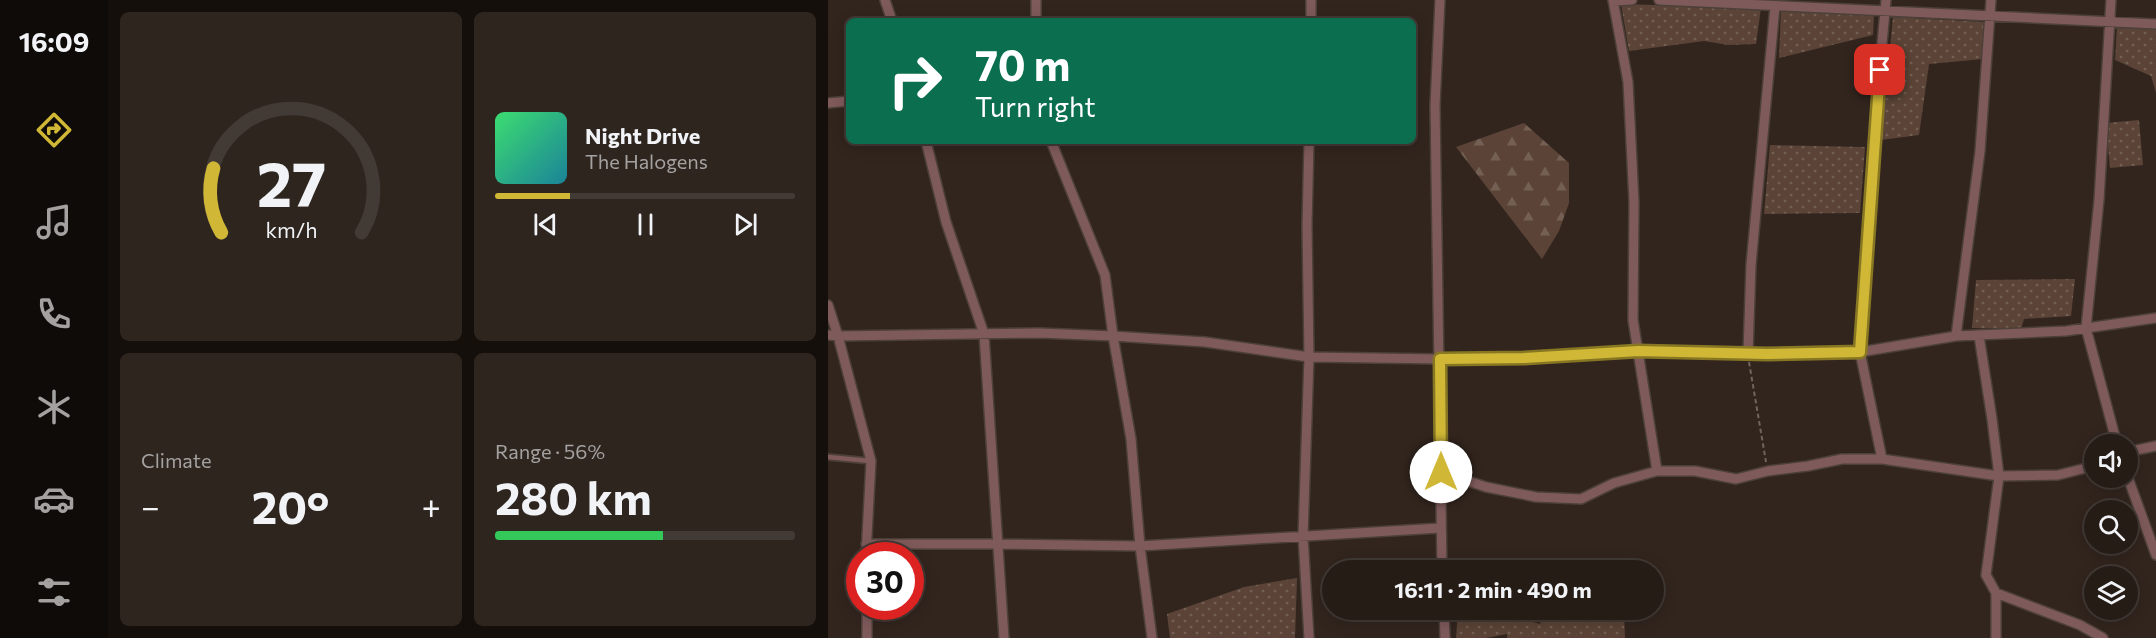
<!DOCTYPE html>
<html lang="en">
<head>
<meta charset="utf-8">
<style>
  body { margin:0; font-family:Commissioner,sans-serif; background:#2e251f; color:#f1f3f6; height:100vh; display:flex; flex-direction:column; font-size:22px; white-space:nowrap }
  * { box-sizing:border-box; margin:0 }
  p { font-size:20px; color:#a4a1a1 }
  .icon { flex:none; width:33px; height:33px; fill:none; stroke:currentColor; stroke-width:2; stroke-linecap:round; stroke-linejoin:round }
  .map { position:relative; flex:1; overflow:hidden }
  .drawer { display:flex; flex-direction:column; gap:12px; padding:12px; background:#150f0c; width:720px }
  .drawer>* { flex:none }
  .guide { position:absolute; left:18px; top:18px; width:570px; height:126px; border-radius:9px; box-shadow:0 3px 15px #0003,0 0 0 2px #423a35; background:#0b6e4f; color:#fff; overflow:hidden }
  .tools { position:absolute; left:1256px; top:434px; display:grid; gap:12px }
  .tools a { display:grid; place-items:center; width:54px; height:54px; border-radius:50%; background:#261c16; box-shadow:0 3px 15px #0003,0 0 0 2px #423a35; font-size:30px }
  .speed { position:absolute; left:18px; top:542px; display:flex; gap:12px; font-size:30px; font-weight:700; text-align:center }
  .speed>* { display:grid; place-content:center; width:78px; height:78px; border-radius:50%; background:#261c16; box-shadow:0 3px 15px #0003,0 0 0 2px #423a35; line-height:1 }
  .speed .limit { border:9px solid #d22; background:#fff; color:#111 }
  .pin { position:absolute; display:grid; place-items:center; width:51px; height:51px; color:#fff; margin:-26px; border-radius:12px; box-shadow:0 3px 9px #0006 }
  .me { position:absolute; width:66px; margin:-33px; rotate:0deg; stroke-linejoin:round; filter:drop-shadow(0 0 4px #0008) }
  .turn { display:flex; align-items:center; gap:21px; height:126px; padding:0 30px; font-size:27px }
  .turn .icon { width:78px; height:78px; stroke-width:2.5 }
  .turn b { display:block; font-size:42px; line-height:51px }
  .big { font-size:45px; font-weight:700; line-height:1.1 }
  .drawer .widget { flex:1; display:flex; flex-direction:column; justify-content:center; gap:9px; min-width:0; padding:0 21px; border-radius:9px; background:#2e251f }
  .drawer .dial { align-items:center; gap:0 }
  .dial svg { height:156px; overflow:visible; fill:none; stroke:#423a35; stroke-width:7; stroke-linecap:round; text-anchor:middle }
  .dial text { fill:#f1f3f6; stroke:none }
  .song { display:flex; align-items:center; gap:18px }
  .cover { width:72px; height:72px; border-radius:9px; background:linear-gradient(135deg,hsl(140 70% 55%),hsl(190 70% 35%)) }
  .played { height:6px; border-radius:3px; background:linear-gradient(90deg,#d0b736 25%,#423a35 25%) }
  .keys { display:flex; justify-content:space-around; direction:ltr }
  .heat { display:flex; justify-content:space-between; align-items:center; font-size:33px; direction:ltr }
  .charge { height:9px; border-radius:4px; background:linear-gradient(90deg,#34c759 56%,#423a35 0) }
  .drawer .tiles { flex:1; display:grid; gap:12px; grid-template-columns:repeat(2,1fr) }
  .trip { position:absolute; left:494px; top:560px; width:342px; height:60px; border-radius:30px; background:#261c16; box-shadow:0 3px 15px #0003,0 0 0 2px #423a35; font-weight:700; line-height:60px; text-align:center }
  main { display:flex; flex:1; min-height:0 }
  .dock { display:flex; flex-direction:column; width:108px; justify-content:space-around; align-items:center; background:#0f0b09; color:#a4a1a1 }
  .dock .icon { width:42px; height:42px }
  .dock .on { color:#d0b736 }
  .dock b { font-size:27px; color:#f1f3f6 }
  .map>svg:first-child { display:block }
  .grass { fill:url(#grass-dots) }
  .forest { fill:url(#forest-firs) }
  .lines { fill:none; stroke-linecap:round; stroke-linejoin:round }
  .lane-casing { stroke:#4c4039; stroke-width:8 }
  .street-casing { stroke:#4c4039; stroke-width:12 }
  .path { stroke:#71655f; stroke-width:2; stroke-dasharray:4.5 3; stroke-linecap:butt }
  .lane { stroke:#7f5a5b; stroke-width:4.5 }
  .street { stroke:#7f5a5b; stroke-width:9 }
  .route-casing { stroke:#877723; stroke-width:15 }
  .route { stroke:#d0b736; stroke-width:10 }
</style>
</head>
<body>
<main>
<nav class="dock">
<b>16:09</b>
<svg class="icon on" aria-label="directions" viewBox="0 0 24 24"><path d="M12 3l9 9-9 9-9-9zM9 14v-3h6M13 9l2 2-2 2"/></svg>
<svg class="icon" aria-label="music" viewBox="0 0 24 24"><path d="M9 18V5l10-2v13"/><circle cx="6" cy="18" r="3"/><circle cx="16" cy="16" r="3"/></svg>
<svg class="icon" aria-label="phone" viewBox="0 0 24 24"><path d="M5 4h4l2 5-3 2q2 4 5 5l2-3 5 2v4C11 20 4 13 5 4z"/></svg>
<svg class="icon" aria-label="climate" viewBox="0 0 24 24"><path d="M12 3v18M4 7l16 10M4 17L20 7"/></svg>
<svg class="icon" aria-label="car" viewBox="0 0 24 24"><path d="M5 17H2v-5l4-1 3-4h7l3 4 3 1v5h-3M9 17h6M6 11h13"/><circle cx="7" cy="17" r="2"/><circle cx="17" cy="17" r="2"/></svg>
<svg class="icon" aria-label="filters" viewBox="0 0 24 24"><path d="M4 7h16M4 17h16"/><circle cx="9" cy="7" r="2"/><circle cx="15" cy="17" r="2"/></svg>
</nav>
<section class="drawer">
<div class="tiles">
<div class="widget dial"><svg viewBox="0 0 100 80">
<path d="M14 69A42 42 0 1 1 86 69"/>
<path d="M14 69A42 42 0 0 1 10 36" stroke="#d0b736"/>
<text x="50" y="56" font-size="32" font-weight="700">27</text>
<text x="50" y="72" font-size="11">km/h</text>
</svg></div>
<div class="widget">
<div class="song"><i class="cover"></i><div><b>Night Drive</b><p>The Halogens</p></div></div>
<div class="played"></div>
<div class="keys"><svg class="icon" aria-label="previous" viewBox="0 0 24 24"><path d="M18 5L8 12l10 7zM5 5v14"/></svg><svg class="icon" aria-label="pause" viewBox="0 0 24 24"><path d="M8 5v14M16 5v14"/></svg><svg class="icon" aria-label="next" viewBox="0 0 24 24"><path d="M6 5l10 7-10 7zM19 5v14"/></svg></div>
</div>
<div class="widget"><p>Climate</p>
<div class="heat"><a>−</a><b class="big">20°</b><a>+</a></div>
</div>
<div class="widget"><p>Range · 56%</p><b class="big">280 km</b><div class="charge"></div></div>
</div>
</section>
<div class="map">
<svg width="1328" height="638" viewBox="0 0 1328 638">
  <defs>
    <pattern id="grass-dots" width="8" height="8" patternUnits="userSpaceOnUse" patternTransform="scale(1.5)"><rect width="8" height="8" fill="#5b4437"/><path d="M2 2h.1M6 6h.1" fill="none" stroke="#735f54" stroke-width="1.8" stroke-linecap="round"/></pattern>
    <pattern id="forest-firs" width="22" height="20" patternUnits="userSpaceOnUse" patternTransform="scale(1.5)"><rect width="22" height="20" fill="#5b4437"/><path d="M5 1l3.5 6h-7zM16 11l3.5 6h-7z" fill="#735f54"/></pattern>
  </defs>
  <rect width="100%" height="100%" fill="#32251e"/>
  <path class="grass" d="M793 4 933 8 928 44 900 45 876 41 801 51Z
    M953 10 1046 14 1045 35 951 58Z
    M1065 17 1156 22 1155 59 1101 64 1091 135 1053 140Z
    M1289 28 1328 29V93L1323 76 1287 60Z
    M1311 120 1315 165 1282 168 1278 123Z
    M942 145 1037 147 1032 213 936 214Z
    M1247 279 1243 316 1196 319 1193 329 1144 328 1148 280Z
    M469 578 467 638H342L339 614 416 587Z
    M662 609H691L687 617 712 624 717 609 796 610 797 638H679V634L658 638H628L630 611Z"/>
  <path class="forest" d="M696 123 741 163V203L731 231 714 259 628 147Z"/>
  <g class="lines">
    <g class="lane-casing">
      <path id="lane" d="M0 457 42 461"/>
    </g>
    <g class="street-casing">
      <path id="street" d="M57 0 64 21
        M208 0V21
        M483 0V21
        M612 0 607 105 614 570
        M785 0 800 82 806 202 805 320 829 471
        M831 0 1328 24
        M1283 0 1271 200 1258 328 1289 444
        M785 1 804 0
        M0 103 21 101
        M98 141 118 222 156 334 176 638
        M223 141 277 275 285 336 303 439 312 546 324 638
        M481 141 479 225 481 357 475 536 481 638
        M0 305 10 336 43 461 38 555
        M0 335 10 336 211 333 285 336 377 342 481 357 612 359 696 358 810 351 920 353 1032 352 1128 336 1238 331 1328 318
        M1128 336 1152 151 1163 0
        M1151 336 1164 419 1171 476 1158 575 1168 593V638
        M920 353 923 265 947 6
        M1299 452 1328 446
        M1054 459 1032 352 1048 109 1058 0
        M613 472 658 487 708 497 753 499 786 483 829 471H867L908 479 940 471 980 466 1014 459H1054L1171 476 1230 475 1266 466
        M1299 475 1328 555
        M38 544H169L312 546 612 528
        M1168 593 1252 625 1275 638
        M39 606V638
        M616 609 617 638"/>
    </g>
    <path class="path" d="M921 362 938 462"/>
    <use href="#lane" class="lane"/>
    <use href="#street" class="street"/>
  </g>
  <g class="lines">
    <g class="route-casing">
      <path id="route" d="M613 472 612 359 696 358 810 351 939 354 1032 352 1052 70"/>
    </g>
    <use href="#route" class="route"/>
  </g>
</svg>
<div class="tools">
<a><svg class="icon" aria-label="sound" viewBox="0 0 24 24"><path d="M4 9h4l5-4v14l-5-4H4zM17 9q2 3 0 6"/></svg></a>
<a><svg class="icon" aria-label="search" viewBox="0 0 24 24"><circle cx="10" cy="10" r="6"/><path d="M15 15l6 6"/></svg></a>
<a><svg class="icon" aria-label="layers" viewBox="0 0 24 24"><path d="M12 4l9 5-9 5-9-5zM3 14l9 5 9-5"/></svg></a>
</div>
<div class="speed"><div class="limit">30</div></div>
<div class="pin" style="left:1052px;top:70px;background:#d93025"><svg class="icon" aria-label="arrive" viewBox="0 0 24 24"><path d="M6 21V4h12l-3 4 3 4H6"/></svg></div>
<svg class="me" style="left:613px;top:472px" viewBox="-20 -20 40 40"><circle r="19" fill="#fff"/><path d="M0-13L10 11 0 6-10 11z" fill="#d0b736"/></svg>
<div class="trip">16:11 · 2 min · 490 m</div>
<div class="guide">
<div class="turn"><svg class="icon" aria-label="right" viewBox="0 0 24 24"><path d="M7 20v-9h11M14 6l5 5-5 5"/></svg><div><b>70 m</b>Turn right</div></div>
</div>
</div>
</main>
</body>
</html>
